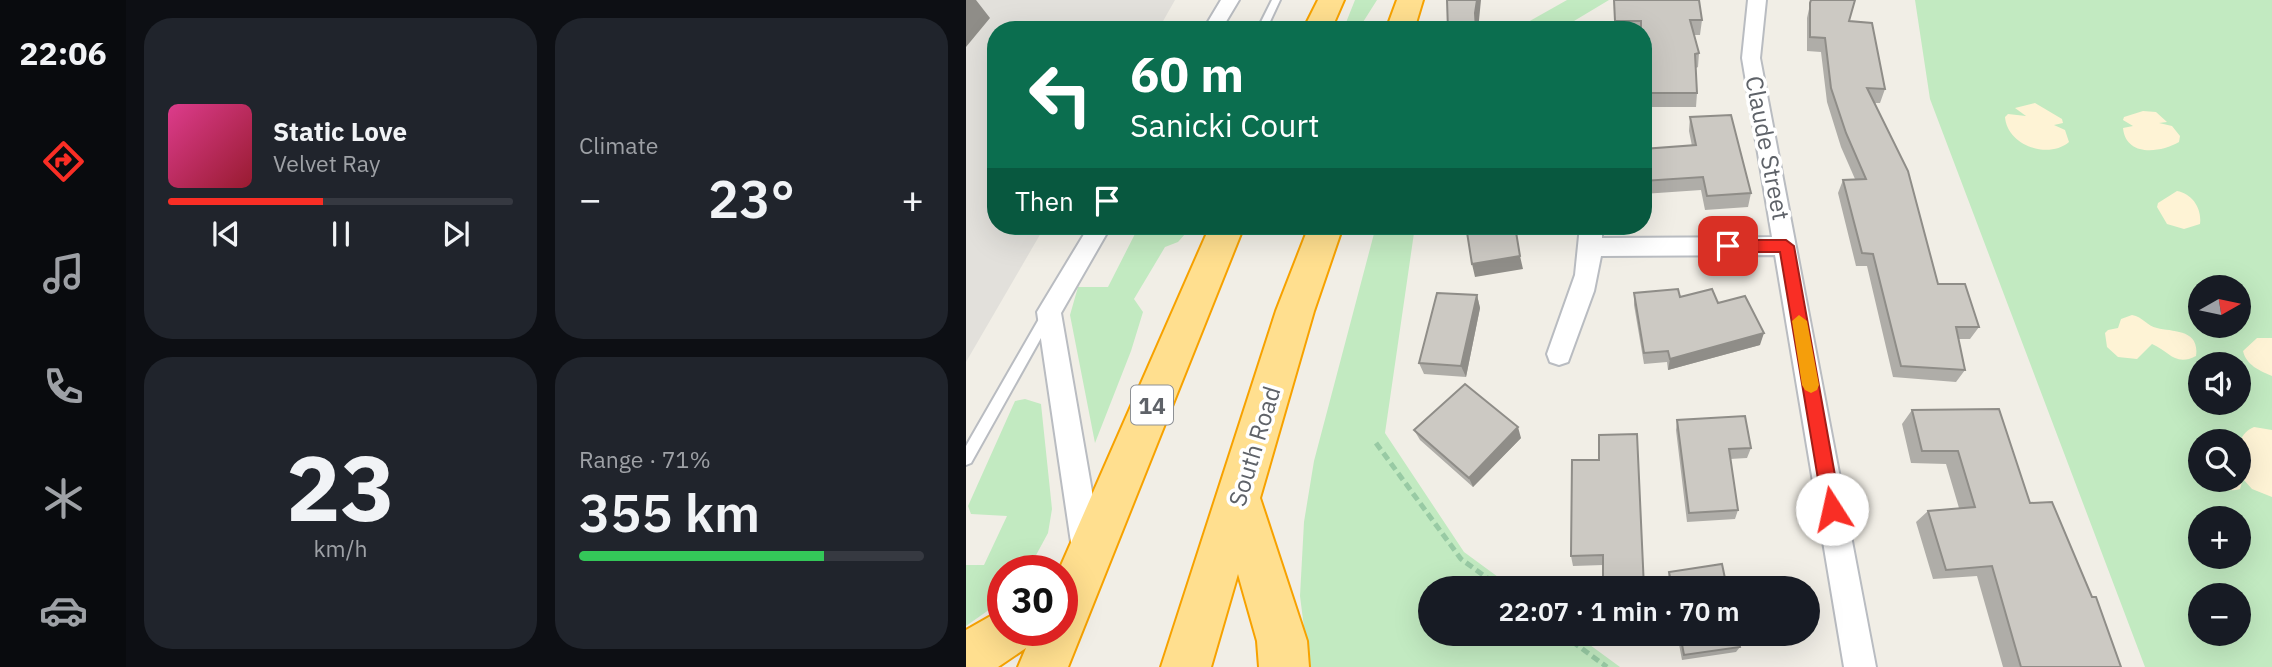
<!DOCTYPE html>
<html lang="en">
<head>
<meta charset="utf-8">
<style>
  body { margin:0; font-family:"IBM Plex Sans",sans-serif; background:#20242c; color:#f1f3f6; height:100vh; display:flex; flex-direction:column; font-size:26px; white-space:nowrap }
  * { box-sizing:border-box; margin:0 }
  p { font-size:23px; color:#9ea1a6 }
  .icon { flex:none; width:38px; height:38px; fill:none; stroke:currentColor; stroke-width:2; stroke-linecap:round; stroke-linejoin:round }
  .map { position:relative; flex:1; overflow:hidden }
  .details { display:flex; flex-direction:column; gap:18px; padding:18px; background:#0d0f14; width:840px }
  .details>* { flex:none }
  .top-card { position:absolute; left:21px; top:21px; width:665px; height:214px; border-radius:28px; box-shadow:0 7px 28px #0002; background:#0b6e4f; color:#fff; overflow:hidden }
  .needle { width:46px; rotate:81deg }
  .controls { position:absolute; left:1222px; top:275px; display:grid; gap:14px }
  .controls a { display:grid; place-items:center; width:63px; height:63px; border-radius:50%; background:#171b24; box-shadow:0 7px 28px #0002; font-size:35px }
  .speed { position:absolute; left:21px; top:555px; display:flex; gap:14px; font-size:35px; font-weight:700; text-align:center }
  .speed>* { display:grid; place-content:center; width:91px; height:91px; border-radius:50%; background:#171b24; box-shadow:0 7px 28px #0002; line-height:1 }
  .speed .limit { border:10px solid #d22; background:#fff; color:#111 }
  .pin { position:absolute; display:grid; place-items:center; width:60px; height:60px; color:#fff; margin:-30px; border-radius:14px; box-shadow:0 4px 10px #0006 }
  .me { position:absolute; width:77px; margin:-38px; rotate:350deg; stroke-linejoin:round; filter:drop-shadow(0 0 5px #0008) }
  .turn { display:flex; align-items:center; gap:24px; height:147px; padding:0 28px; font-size:32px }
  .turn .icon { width:91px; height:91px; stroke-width:2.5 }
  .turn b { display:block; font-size:49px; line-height:60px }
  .then { display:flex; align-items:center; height:66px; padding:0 28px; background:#0003; gap:14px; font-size:26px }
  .big { font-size:52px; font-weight:600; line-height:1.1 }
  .details .widget { flex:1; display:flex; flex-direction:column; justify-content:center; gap:10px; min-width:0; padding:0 24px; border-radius:28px; background:#20242c }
  .details .dial { align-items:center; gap:0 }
  .dial b { font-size:91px; line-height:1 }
  .song { display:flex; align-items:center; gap:21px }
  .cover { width:84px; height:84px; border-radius:10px; background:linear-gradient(135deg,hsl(330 70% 55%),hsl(350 70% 35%)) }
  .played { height:7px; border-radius:4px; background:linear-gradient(90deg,#f92e25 45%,#363941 45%) }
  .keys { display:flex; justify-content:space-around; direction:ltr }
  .heat { display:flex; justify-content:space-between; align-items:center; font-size:38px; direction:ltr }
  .charge { height:10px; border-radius:5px; background:linear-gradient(90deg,#34c759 71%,#363941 0) }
  .details .tiles { flex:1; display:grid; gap:18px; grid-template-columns:repeat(2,1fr) }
  .trip { position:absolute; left:452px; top:576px; width:402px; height:70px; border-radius:35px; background:#171b24; box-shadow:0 7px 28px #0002; font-weight:600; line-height:70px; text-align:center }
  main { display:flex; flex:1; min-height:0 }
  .tabs { display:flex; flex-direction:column; width:126px; justify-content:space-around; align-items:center; background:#090b0e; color:#9ea1a6 }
  .tabs .icon { width:49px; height:49px }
  .tabs .current { color:#f92e25 }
  .tabs b { font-size:32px; color:#f1f3f6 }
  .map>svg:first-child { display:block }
  .industrial { fill:#e2e0db }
  .green { fill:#c2eac1; fill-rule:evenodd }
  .sand { fill:#fef3d5 }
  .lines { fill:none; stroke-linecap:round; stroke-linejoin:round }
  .lane-casing { stroke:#b9bcc1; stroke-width:4 }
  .street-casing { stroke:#b9bcc1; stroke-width:4 }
  .highway-casing { stroke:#f7a200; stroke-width:4 }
  .path { stroke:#98caa4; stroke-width:5; stroke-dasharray:8 4.5; stroke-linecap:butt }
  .lane { fill:#fff; fill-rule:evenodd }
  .street { fill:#fff; fill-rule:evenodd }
  .highway { fill:#ffdf8f; fill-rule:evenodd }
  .wall { fill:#afada8 }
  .shaded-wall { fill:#8f8d88 }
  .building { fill:#ccc9c3; stroke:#8f8d88; stroke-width:2 }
  .route { fill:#f92e25; stroke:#a21e18; stroke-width:2 }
  .slow { fill:#f59e0b }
  .labels { text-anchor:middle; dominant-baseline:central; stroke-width:7; stroke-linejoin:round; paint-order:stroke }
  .shield { fill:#fff; stroke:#8e9195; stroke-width:2 }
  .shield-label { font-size:23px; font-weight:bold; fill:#5e6268 }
  .street-label { font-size:24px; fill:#5e6268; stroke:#fff }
</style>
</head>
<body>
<main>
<nav class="tabs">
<b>22:06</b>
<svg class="icon current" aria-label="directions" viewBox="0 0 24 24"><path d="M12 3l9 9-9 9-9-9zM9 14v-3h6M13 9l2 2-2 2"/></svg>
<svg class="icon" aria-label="music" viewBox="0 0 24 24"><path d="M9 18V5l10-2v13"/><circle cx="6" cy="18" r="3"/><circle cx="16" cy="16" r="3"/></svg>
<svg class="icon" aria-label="phone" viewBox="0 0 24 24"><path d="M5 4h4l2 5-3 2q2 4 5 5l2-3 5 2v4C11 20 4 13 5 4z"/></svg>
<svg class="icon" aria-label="climate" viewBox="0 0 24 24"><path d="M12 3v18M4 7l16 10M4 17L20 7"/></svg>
<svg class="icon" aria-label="car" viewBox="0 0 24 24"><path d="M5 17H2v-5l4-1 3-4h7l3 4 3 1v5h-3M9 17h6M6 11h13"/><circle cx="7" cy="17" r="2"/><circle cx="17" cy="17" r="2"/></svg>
</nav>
<section class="details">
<div class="tiles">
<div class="widget">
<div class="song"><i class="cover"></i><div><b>Static Love</b><p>Velvet Ray</p></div></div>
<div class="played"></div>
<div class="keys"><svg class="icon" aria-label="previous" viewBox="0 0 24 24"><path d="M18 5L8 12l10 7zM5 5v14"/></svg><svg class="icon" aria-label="pause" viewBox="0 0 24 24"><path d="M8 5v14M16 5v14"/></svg><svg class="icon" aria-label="next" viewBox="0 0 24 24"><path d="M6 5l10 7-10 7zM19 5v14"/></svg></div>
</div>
<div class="widget"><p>Climate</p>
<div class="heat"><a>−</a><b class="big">23°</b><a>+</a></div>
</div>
<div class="widget dial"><b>23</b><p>km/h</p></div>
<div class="widget"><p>Range · 71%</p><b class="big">355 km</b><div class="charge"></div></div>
</div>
</section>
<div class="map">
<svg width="1306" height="667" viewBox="0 0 1306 667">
  <rect width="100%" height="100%" fill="#f1eee6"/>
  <path class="industrial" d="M0 0H209L192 30H30V226H79L0 362Z"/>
  <path class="green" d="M389 0H411L392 30H377Z
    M601 0H643L593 30H548Z
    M949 0H1306V667H1179L964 99ZM1234 287H1272V326H1234ZM1234 364H1272V402H1234ZM1234 441H1272V480H1234ZM1234 518H1272V556H1234ZM1234 595H1272V634H1234Z
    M173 226H226L212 242 199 247 168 299 177 312 165 351 129 443 104 315 112 287H142Z
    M410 226H449L419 433 498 552 547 588H464V634H609L654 667H343L334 596 338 522 348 461Z
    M59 399 75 404 86 509 82 533 62 570H37V600L0 626V565H18L41 516 5 514 2 506 49 401Z"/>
  <path class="sand" d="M1069 103 1096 119 1097 123 1088 125 1099 130 1103 142C1082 160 1041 145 1039 117L1042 114 1060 116 1049 108Z
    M1177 111 1190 112 1201 122 1193 123 1206 126 1214 136 1213 142C1194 153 1160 157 1157 128L1167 126 1157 120 1158 117Z
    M1211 191C1227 194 1236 209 1234 224L1218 229 1201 224 1191 207 1192 203Z
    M1166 315C1177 317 1181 326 1191 328 1207 332 1234 329 1230 356 1209 367 1203 351 1186 344L1171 359 1152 357 1141 347 1139 333 1142 330 1152 328 1155 319Z
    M1291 338H1306V376C1294 371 1280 365 1277 351Z
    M1288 427 1306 430V497L1286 489 1277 479 1274 489C1262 493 1251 487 1242 480H1272C1272 460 1267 436 1288 427Z"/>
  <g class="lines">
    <g class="lane-casing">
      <path id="lane" d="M306 0H314L300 30H291Z
        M81 311 85 312 87 316 85 320 5 463 0 465V446L77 312Z"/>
    </g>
    <g class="street-casing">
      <path id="street" d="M255 0H273L255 30H237Z
        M782 0H800L794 58 910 667H878L809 255 635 256 628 291 602 362 593 365 584 362 581 354 609 275 614 226H636V238L806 237 776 58Z
        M123 226H145L95 313 136 549 131 559 121 564 111 559 106 549 71 312Z"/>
    </g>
    <g class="highway-casing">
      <path id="highway" d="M352 0H378L365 30H337Z
        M431 0H457L448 30H420Z
        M244 226H278L102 667H52L60 648 32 667H0V630L37 609V630H96V570H93Z
        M343 226H377L348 311 294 498 341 641 343 667H293L291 641 272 574 245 667H195L310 311Z"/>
    </g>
    <path class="path" d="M410 443 495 559 535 588
      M596 634 641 667"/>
    <use href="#lane" class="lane"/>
    <use href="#street" class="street"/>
    <use href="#highway" class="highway"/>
  </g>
  <path class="wall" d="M648 0 736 20 734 35H728L733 53 732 67 730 68 731 93 730 107H677V30H648Z
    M845 0 883 21 919 89 914 103H909L972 284 1013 327 1004 339H992L999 370 990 382 927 377 901 266H890L872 193 877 180 889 179 875 147 861 102 855 52 841 51V18Z
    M724 117 785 193 782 207 739 210 735 190 677 194V149L726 146 723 131Z
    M668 293 714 297 752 303 794 345 702 370 701 362 678 364 668 305Z
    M511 295 514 308 500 377 458 374 453 363Z
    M946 410 1064 503 1155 667H1037L1011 576 967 579 950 522 962 511 993 508 980 464 945 463 936 424Z
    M711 420 785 448 781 458 764 459 772 510 769 519 721 522 710 430Z
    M448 430 555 438 507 487 454 440Z
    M633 460 637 565 607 566 605 556Z
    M703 572 761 588H703L702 579Z
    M711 634H771L774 647 770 652 716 660Z"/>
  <path class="shaded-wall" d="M0 0H10L24 18 0 47Z
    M511 0H515L512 30H510L509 13Z
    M554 256 557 269 509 277 506 264Z
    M511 295 514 308 500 377 495 366Z
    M798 333 794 345 702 370 704 359Z
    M552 427 555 438 507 487 503 478Z"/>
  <path class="building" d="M481 0H511L509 13 510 30H482Z
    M648 0H733L736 20H724L733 53 729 54 731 93H677V30H675V21H649Z
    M845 0H889L883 21 906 23 919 89 901 88 942 171 972 284H999L1013 327H990L999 370 935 366 907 254 896 253 877 180 900 179 880 133 865 88 859 38 844 37V3Z
    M765 115 785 193 741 196 737 177 677 181V149L730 145 724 117Z
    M500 226H549L554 256 506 264Z
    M712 289 714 297 746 289 752 303 779 296 798 333 704 359 702 351 678 353 668 293Z
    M471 293 511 295 495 366 453 363Z
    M499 384 552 427 503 478 448 430Z
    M1033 409 1064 503 1086 502 1126 597H1130L1155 667H1055L1026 566 980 570 962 511 1009 507 992 451H956L946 410Z
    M779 416 785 448 763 449 772 510 723 513 711 420Z
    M671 434 678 588H637V555L605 556 606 460H633V435Z
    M756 564 761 588H706L703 572Z
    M714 634H771L774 647 718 655Z"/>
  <path class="route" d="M762 240H820L828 246 875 509 873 515 866 518 860 515 857 509 814 252H762L755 246Z"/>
  <path class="slow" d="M833 315 841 321 853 385 851 390 845 393 839 390 836 385 826 321Z"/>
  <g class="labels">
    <rect class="shield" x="165" y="385.5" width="42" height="39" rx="5"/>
    <g class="shield-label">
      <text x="186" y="405">14</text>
    </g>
    <g class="street-label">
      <text transform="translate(802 148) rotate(79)">Claude Street</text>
      <text transform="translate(288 446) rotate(-73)">South Road</text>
    </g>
  </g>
</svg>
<div class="controls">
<a><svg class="needle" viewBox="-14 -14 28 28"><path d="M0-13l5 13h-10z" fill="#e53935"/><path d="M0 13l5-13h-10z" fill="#9ea1a6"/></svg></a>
<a><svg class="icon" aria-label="sound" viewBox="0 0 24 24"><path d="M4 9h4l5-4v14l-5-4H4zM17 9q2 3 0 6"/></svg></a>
<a><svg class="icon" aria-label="search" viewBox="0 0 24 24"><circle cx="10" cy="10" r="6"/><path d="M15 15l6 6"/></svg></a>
<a>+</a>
<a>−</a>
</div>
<div class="speed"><div class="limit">30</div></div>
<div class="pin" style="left:762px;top:246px;background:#d93025"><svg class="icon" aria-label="arrive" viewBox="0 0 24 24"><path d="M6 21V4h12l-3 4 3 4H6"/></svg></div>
<svg class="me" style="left:866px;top:509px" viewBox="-20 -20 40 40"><circle r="19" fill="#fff"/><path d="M0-13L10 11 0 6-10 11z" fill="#f92e25"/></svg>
<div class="trip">22:07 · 1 min · 70 m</div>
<div class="top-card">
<div class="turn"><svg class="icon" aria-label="left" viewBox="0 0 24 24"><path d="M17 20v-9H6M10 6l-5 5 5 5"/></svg><div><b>60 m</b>Sanicki Court</div></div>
<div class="then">Then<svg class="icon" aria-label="arrive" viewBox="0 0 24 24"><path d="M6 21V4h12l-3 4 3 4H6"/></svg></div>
</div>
</div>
</main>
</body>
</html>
